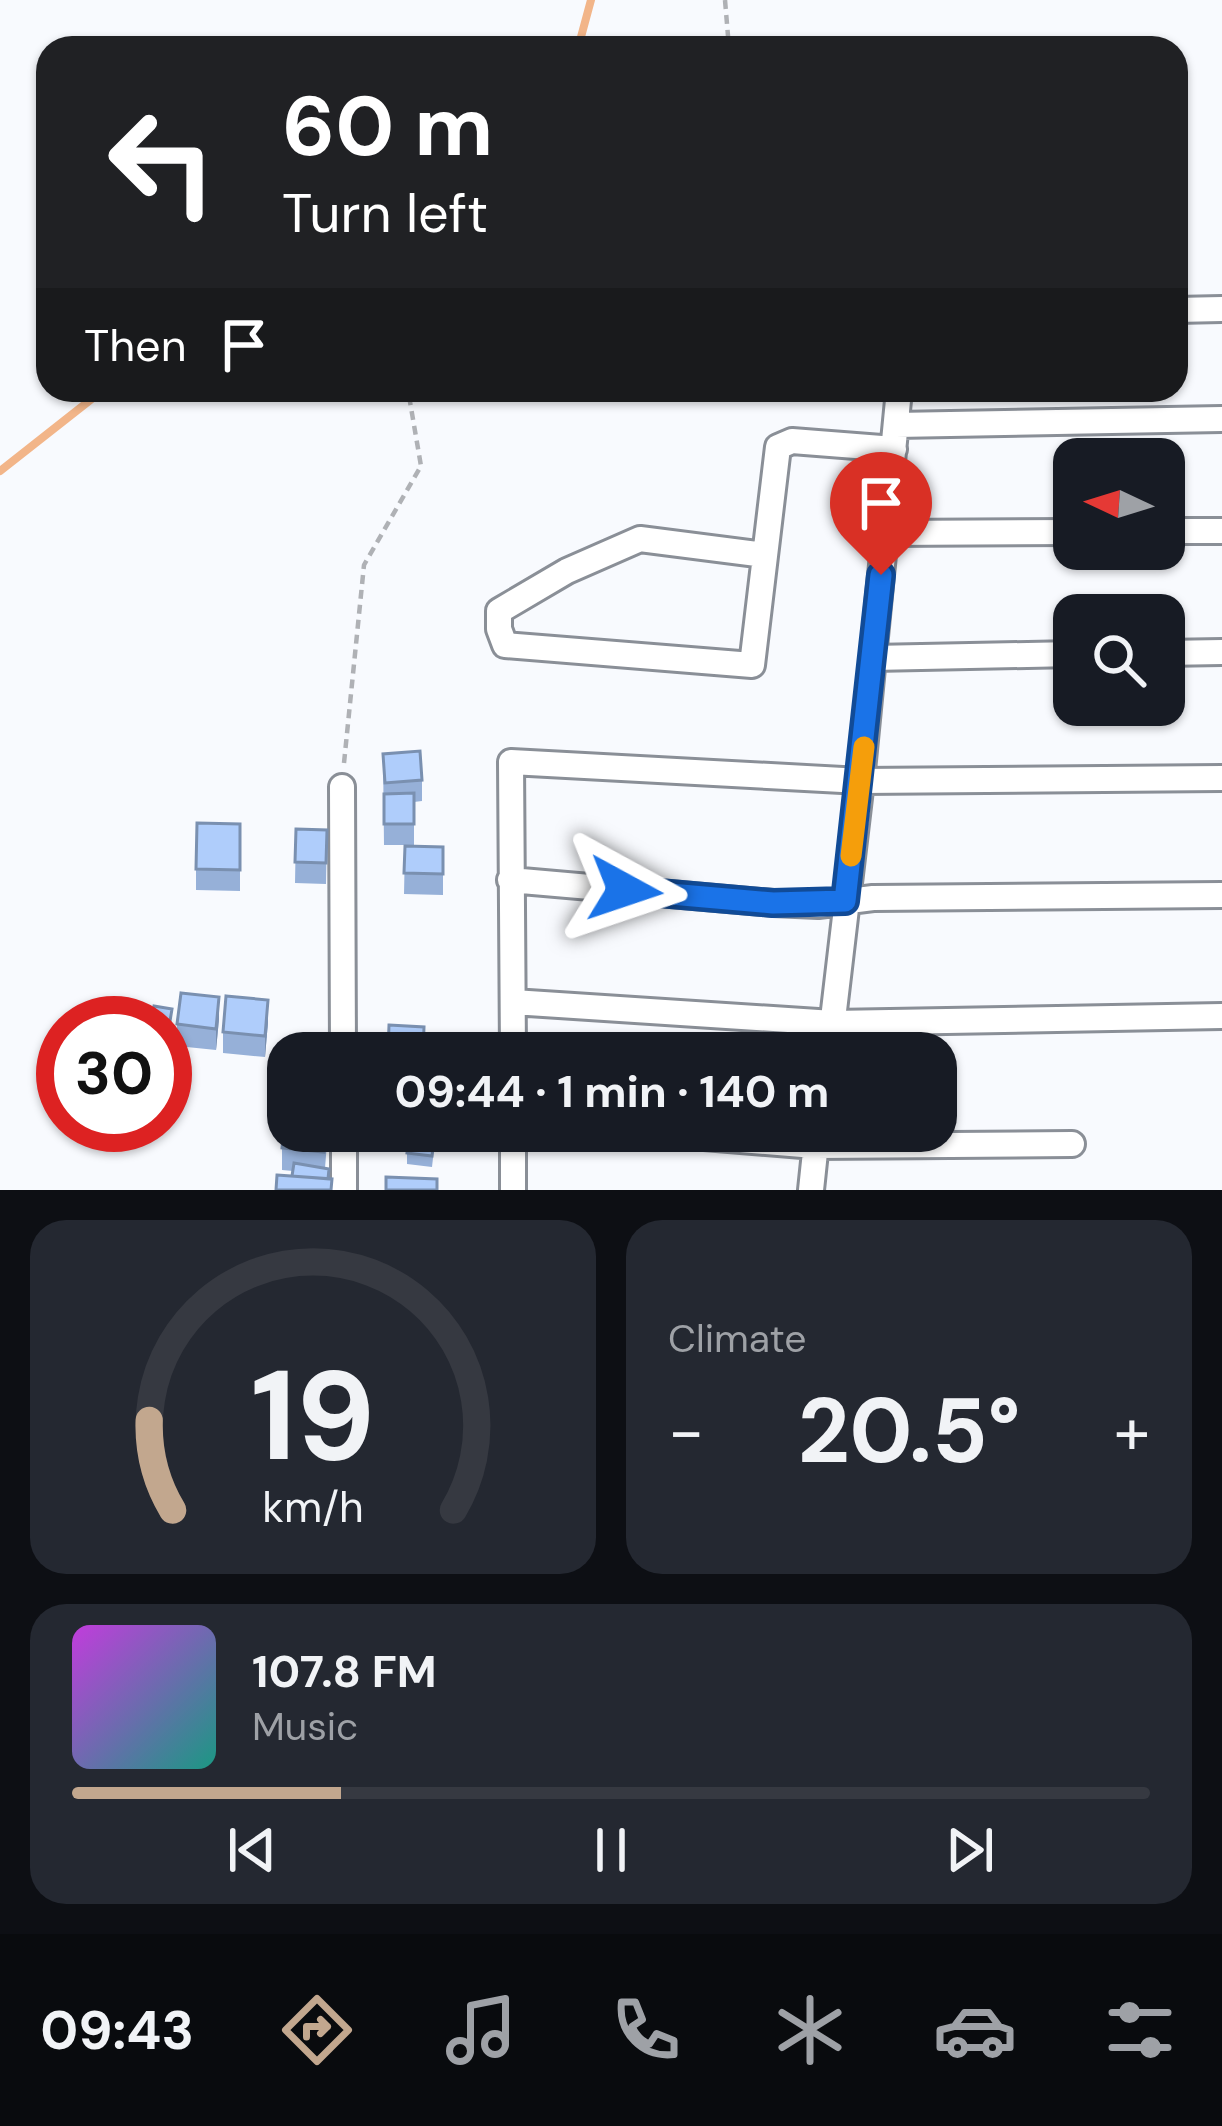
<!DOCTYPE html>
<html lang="en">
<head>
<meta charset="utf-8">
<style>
  body { margin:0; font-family:"DM Sans",sans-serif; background:#242831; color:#f1f3f6; height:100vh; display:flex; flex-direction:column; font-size:45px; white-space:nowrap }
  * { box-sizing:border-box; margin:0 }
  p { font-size:39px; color:#9ea1a6 }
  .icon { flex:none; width:66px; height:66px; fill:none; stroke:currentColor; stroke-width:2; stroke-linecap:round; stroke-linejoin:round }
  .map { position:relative; height:1190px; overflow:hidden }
  .side { display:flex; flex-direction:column; gap:30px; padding:30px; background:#0d0f14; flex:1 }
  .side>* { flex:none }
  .top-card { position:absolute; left:36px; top:36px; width:1152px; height:366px; border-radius:36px; box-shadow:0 3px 9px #0004; background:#202124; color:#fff; overflow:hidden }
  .needle { width:78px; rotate:274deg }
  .buttons { position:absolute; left:1053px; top:438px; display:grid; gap:24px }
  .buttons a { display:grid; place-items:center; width:132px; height:132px; border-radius:24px; background:#171b24; box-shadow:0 3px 9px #0004; font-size:60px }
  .speed { position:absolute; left:36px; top:996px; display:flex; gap:24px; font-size:60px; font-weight:700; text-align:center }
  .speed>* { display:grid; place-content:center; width:156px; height:156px; border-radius:50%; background:#171b24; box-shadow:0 3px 9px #0004; line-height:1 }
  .speed .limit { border:18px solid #d22; background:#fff; color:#111 }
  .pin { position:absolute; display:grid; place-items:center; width:102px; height:102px; color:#fff; margin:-123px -51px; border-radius:50% 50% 50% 0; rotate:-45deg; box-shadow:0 0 12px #0007 }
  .pin .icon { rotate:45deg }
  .me { position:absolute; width:132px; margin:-66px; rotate:95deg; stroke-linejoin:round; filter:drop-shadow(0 0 9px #0008) }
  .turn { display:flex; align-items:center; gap:42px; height:252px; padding:0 48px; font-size:54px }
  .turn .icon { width:156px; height:156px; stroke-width:2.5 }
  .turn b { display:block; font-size:84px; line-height:102px }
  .then { display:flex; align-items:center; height:114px; padding:0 48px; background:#0003; gap:24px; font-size:45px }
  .big { font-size:90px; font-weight:700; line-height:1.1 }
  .side .widget { flex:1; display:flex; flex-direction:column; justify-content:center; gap:18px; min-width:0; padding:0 42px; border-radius:36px; background:#242831 }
  .side .dial { align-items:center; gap:0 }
  .dial svg { height:312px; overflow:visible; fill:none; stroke:#363941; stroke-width:7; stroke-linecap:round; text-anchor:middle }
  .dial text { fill:#f1f3f6; stroke:none }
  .song { display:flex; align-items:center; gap:36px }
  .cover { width:144px; height:144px; border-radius:18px; background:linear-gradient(135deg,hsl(290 70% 55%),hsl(170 70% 35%)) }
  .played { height:12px; border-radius:6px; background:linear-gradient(90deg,#c2a78e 25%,#363941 25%) }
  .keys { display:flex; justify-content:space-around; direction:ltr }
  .heat { display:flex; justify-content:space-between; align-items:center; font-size:66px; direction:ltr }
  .side .tiles { flex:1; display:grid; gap:30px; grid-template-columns:1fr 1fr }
  .widget:last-child { grid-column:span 2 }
  .trip { position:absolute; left:267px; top:1032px; width:690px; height:120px; border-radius:36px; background:#171b24; box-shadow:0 3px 9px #0004; font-weight:700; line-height:120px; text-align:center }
  .tab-bar { display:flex; height:192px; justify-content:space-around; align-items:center; background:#090b0e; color:#9ea1a6 }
  .tab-bar .icon { width:84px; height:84px }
  .tab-bar .selected { color:#c2a78e }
  .tab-bar b { font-size:54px; color:#f1f3f6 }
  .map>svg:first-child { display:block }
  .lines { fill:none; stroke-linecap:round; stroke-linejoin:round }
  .stream { stroke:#f2b589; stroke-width:8 }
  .minor-casing { stroke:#8a8f97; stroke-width:30 }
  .path { stroke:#afb1b5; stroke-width:4.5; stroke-dasharray:9 6; stroke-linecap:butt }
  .minor { stroke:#fff; stroke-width:24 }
  .wall { fill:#96b0d8 }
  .shaded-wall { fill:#7a90b0 }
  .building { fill:#afcdfb; stroke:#7a90b0; stroke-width:3 }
  .route-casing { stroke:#114b97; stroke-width:30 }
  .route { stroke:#1a73e8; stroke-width:21 }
  .slow { stroke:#f59e0b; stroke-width:21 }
</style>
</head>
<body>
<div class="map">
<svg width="1222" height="1190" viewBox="0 0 1222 1190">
  <rect width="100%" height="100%" fill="#f8fafe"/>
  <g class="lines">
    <path class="stream" d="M578 48 591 0
      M0 471 103 390"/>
    <g class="minor-casing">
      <path id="minor" d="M1176 310 1222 309
        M896 425 1222 419
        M1164 531H1222
        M885 533 1074 532
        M765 555 640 539 567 571 499 611V629L505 645 752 665 778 447 792 441 894 449
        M1164 653 1222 652
        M873 658 1074 654
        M342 787 343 1053
        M510 880 773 903 818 905 873 898 1222 895
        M513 1002 833 1023 1222 1016
        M513 1053 511 762 861 781 1222 778
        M829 1053 861 781 899 390
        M344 1131V1190
        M513 1131V1190
        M631 1131 815 1146 1072 1144
        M811 1190 817 1133"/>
    </g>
    <path class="path" d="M725 0 729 48
      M344 763 364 565 421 466 408 390"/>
    <use href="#minor" class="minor"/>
  </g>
  <path class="wall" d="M383 754 422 780V801L414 802V845H384Z
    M240 824V891L196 890V869Z
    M296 829 327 830 326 884 295 883Z
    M405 846 443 847V895L404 894Z
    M219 1019 216 1050 177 1046V1024Z
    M268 1022 265 1057 223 1053V1032Z
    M328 1131 325 1168 292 1176 293 1171 282 1170V1148Z
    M435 1140 432 1167 407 1164V1153Z"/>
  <path class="shaded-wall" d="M219 997V1019L216 1050V1029Z
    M268 1000V1022L265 1057V1036Z"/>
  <path class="building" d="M420 751 422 780 385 783 383 754Z
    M414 793V824H384V794Z
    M197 823 240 824V870L196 869Z
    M296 829 327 830 326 863 295 862Z
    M405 846 443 847V874L404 873Z
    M181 993 219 997 216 1029 177 1024Z
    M226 996 268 1000 265 1036 223 1032Z
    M154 1006 172 1009 167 1039H165V1023H151Z
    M389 1025 424 1027 423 1053H388Z
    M286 1108 288 1109V1131H326L324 1152 282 1148Z
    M410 1131H435L432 1156 407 1153Z
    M294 1163 329 1169 328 1179 292 1176Z
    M277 1175 332 1179 331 1190H276Z
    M386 1177 437 1179V1190H386Z"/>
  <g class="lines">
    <g class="route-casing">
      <path id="route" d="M625 890 773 903 845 901 881 575"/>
    </g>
    <use href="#route" class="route"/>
    <path class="slow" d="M851 856 864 747"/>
  </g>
</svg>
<div class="buttons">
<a><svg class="needle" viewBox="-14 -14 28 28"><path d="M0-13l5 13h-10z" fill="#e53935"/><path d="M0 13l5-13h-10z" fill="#9ea1a6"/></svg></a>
<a><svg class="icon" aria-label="search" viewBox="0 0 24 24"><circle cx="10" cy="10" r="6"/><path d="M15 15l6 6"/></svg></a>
</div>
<div class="speed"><div class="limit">30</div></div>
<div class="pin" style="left:881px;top:575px;background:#d93025"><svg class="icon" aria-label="arrive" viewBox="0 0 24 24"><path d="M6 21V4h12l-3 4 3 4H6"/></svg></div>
<svg class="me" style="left:625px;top:890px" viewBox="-20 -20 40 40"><path d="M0-17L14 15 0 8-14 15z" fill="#1a73e8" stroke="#fff" stroke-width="4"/></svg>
<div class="trip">09:44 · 1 min · 140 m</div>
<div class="top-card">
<div class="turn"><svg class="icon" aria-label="left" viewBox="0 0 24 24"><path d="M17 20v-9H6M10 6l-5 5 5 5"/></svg><div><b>60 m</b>Turn left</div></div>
<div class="then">Then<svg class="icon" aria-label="arrive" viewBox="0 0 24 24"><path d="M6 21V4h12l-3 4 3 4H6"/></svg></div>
</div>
</div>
<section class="side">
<div class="tiles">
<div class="widget dial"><svg viewBox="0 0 100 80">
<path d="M14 69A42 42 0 1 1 86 69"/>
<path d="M14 69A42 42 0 0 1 8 46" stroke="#c2a78e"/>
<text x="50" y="56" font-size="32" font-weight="700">19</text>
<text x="50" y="72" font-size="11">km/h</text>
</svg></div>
<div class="widget"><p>Climate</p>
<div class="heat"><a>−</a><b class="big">20.5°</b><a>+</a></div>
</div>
<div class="widget">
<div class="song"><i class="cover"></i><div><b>107.8 FM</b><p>Music</p></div></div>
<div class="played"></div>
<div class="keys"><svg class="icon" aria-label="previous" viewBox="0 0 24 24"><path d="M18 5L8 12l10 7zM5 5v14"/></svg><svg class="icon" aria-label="pause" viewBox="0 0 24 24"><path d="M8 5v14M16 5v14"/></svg><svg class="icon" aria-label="next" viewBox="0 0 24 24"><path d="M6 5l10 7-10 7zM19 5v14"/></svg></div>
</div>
</div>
</section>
<nav class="tab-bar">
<b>09:43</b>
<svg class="icon selected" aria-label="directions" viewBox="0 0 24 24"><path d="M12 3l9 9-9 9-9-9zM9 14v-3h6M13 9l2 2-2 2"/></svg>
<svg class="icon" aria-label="music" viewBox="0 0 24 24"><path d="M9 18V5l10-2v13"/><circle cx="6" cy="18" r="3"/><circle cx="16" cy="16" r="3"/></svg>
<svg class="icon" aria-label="phone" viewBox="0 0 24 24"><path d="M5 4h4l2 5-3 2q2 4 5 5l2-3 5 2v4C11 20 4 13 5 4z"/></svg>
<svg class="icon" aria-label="climate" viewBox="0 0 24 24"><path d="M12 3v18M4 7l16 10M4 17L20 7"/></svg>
<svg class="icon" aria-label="car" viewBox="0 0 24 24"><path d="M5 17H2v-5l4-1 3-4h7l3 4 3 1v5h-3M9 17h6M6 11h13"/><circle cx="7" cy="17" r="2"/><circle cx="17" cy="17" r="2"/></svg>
<svg class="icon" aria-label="filters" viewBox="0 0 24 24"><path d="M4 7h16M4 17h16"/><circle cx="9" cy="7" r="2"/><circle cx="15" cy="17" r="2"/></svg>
</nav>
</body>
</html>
